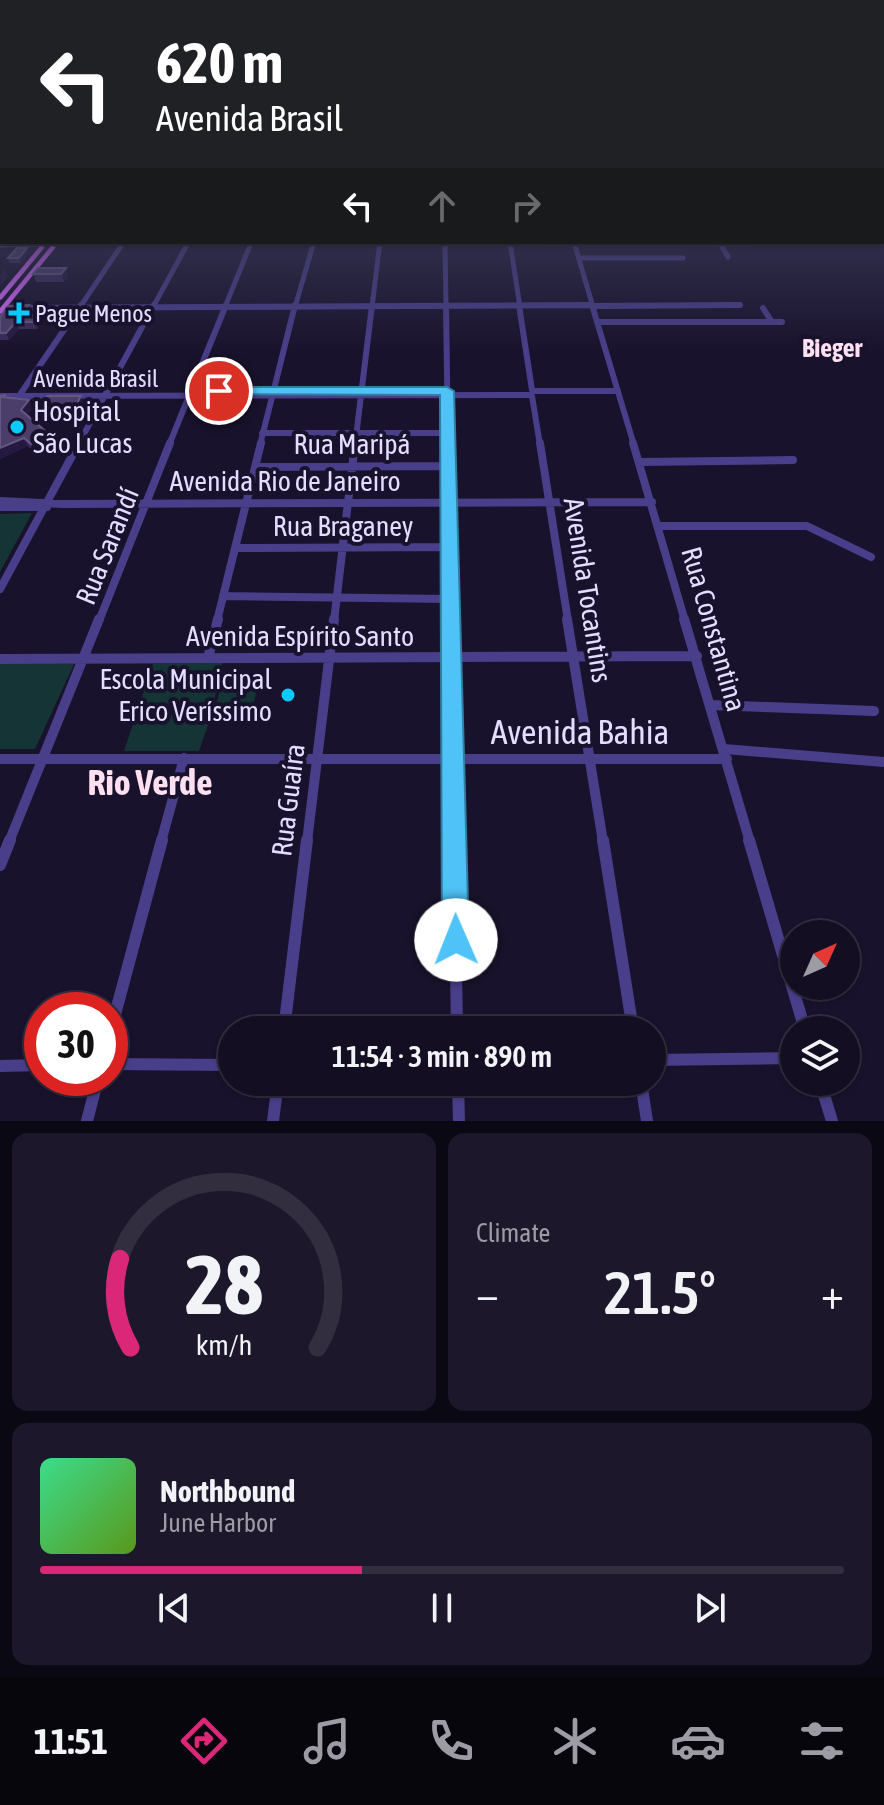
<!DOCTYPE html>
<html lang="en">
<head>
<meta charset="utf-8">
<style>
  body { margin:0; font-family:"Asap Condensed",sans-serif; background:#1c172a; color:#f1f3f6; height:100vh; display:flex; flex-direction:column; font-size:30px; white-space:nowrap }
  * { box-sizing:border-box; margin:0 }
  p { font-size:26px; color:#9d9ca5 }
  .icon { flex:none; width:44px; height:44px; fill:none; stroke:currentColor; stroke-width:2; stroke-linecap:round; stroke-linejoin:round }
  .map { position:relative; height:1121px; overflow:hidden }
  .drawer { display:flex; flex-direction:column; gap:12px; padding:12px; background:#0a0812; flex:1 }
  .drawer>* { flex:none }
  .hud { position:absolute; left:0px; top:0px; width:884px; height:244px; box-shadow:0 2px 6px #0004,0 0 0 2px #322e3f; background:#202124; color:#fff; overflow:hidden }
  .needle { width:52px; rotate:45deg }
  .controls { position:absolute; left:780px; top:920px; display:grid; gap:16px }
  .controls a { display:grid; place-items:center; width:80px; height:80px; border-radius:50%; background:#130e21; box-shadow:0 2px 6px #0004,0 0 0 2px #322e3f; font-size:40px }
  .speed { position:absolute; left:24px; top:992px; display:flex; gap:16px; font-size:40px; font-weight:700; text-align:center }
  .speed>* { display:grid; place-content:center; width:104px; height:104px; border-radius:50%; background:#130e21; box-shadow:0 2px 6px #0004,0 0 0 2px #322e3f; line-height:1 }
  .speed .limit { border:12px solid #d22; background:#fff; color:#111 }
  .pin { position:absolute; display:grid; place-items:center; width:68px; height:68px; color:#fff; margin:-34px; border:4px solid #fff; border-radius:50%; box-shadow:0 2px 8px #0007 }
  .me { position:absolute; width:88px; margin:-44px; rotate:359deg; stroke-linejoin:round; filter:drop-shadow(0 0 6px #0008) }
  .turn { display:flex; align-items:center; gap:28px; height:168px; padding:0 24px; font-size:36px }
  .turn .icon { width:104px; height:104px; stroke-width:2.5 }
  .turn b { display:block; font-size:56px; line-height:68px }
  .lanes { display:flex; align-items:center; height:76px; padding:0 24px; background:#0003; justify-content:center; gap:40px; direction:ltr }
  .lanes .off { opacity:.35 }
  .big { font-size:60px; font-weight:600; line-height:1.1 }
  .drawer .tile { flex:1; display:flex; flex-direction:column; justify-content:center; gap:12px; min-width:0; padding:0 28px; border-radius:16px; background:#1c172a }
  .drawer .dial { align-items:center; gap:0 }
  .dial svg { height:208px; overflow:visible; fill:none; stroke:#322e3f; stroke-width:7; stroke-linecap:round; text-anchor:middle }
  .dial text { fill:#f1f3f6; stroke:none }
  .song { display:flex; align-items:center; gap:24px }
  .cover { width:96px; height:96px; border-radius:12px; background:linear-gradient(135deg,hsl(150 70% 55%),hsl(90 70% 35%)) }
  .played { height:8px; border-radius:4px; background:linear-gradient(90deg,#db2777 40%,#322e3f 40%) }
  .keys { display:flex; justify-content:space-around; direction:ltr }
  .heat { display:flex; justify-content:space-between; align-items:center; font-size:44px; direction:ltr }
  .drawer .tiles { flex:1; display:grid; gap:12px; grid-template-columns:1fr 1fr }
  .tile:last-child { grid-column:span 2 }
  .trip { position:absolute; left:218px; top:1016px; width:448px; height:80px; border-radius:40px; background:#130e21; box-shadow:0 2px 6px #0004,0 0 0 2px #322e3f; font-weight:600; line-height:80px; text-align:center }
  .menu { display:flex; height:128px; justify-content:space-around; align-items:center; background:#08060d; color:#9d9ca5 }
  .menu .icon { width:56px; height:56px }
  .menu .on { color:#db2777 }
  .menu b { font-size:36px; color:#f1f3f6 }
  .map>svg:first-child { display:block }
  .green { fill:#153436 }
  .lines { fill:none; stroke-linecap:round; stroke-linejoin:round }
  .minor-far4 { stroke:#493e8a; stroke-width:5 }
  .minor-far3 { stroke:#493e8a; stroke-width:6 }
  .minor-far2 { stroke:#493e8a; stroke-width:8 }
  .minor-far1 { stroke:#493e8a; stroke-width:10 }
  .minor { stroke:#493e8a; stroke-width:12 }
  .major { fill:#d566fd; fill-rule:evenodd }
  .wall { fill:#3a2b59 }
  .shaded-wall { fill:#251940 }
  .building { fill:#4c3e6b; stroke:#645782; stroke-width:2 }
  .route { fill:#4fc3f7; stroke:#337fa1; stroke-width:2 }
  .poi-dot { fill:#0cc9fc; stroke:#19122c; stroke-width:3 }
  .labels { text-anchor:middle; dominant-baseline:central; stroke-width:8; stroke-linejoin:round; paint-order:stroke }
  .far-poi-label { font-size:24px; fill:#e5ddff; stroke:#19122c; text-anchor:start }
  .far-street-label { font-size:24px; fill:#e5ddff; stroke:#19122c }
  .far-neighbourhood-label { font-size:26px; font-weight:bold; fill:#ffdff0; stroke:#19122c }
  .poi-label { font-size:28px; fill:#e5ddff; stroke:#19122c; text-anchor:start }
  .street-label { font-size:28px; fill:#e5ddff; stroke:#19122c }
  .near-street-label { font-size:34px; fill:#e5ddff; stroke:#19122c }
  .near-neighbourhood-label { font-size:36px; font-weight:bold; fill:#ffdff0; stroke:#19122c }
</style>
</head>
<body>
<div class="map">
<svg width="884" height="1121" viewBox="0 0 884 1121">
  <rect width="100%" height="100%" fill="#19122c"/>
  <path class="green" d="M32 513 0 572V514Z
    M222 663 211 716 199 751H124L153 664Z
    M0 664H74L35 749H0Z
    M224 672H260L250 723H212Z"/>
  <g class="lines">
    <path class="minor-far4" d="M445 242 446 307
      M510 242 520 307
      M574 242 593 307
      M58 243 752 244
      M720 243 728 257
      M0 245 44 244
      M579 258H683
      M593 306 740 305
      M80 307 123 243
      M153 307 188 243
      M225 307 251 243
      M246 307 592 305
      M295 307 313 245
      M372 307 380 242"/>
    <path class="minor-far3" d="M446 305 448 445
      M519 305 532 390
      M592 305 634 445
      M593 306 740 305
      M9 308 592 305
      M763 308 772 322
      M597 322H782
      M535 391H618
      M0 396 529 395
      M19 396 81 305
      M532 396 540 445
      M262 433H448
      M78 445 154 305
      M169 445 226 305
      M260 445 295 305
      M355 445 372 305"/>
    <path class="minor-far2" d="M448 443 451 621
      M540 443 568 621
      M633 443 685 621
      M640 462 793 460
      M256 467 448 466
      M0 501 63 504 652 502
      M0 507H47
      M659 526H807L871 557
      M237 548 449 547
      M0 589 79 443
      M223 596 450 599
      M99 621 170 443
      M217 621 261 443
      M334 621 355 443"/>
    <path class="minor-far1" d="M451 619 454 842
      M567 619 603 842
      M684 619 750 842
      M208 658 218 619
      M0 659 697 656
      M711 705 874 711
      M724 749 884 762
      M0 759H727
      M9 842 99 619
      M161 842 184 758
      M307 842 334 619"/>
    <path class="minor" d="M454 840 457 1030
      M603 840 633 1030
      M749 840 805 1030
      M0 865 10 840
      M284 1030 307 840
      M110 1033 162 840
      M652 1060 794 1058
      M110 1064 232 1065
      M0 1066 42 1065
      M458 1082 459 1121
      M641 1082 647 1121
      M820 1082 832 1121
      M87 1121 98 1078
      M273 1121 278 1082"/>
    <path class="major" d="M40 246 45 247 2 299 0 300V294Z
      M51 246 56 247 2 313 0 314V308Z"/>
  </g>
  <path class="wall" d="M27 248 29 253 21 263H10L8 258Z
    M38 268 68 276 64 282H36L33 274Z
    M32 312 30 315H39L42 322 37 329H19L9 340H0V317Z
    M6 395 7 397 29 400 32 408 27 416 53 444 34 452 28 446 0 459V396Z
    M86 408 78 420H43L39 409Z"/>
  <path class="shaded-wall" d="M27 248 29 253 21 263 19 258Z
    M66 268 68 276 64 282 61 274Z
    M5 269 8 276 0 286V275Z
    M29 305 32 312 24 323 21 315Z
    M39 315 42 322 37 329 35 322Z
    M16 322 19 329 9 340 6 333Z
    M81 396 86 408 78 420 74 409Z
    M29 400 32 408 25 419 21 410Z
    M50 435 53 444 34 452 31 444Z
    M24 438 28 446 0 459V448Z"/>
  <path class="building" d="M17 248H27L19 258H8Z
    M38 268H66L61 274H33Z
    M29 305 21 315H39L35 322H16L6 333H0V317L8 306Z
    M6 395 3 397 29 400 21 410 50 435 31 444 24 438 0 448V396Z
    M47 396H81L74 409H39Z"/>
  <linearGradient id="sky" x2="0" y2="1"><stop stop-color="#0e0a18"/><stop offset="0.56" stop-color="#383956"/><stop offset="1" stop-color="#383956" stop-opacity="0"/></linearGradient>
  <rect width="884" height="353" fill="url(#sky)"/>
  <path class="route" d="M219 387H447L454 391 469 940 465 949 456 953 446 949 442 940 440 395 214 394 212 391Z"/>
  <g class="poi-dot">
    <path d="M15 301h8v8h8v8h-8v8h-8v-8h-8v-8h8z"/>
    <circle cx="17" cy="427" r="8"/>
    <circle cx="288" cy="695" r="8"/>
  </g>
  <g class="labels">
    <g class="far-poi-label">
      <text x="35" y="313">Pague Menos</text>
    </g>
    <g class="far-street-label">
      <text x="96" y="378">Avenida Brasil</text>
    </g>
    <g class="far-neighbourhood-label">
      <text x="832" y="348">Bieger</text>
    </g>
    <g class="poi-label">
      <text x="33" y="411">Hospital<tspan x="33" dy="32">São Lucas</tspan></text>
      <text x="272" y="679" text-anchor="end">Escola Municipal<tspan x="272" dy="32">Erico Veríssimo</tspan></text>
    </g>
    <g class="street-label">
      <text x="352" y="444">Rua Maripá</text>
      <text x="285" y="481">Avenida Rio de Janeiro</text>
      <text x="343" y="526">Rua Braganey</text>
      <text transform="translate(107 546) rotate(-68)">Rua Sarandí</text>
      <text transform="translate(588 590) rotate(81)">Avenida Tocantins</text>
      <text transform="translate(714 629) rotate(74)">Rua Constantina</text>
      <text x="300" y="636">Avenida Espírito Santo</text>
      <text transform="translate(288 800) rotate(-83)">Rua Guaíra</text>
    </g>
    <g class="near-street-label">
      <text x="580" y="731">Avenida Bahia</text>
    </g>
    <g class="near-neighbourhood-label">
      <text x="150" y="782">Rio Verde</text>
    </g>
  </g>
</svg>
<div class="controls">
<a><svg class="needle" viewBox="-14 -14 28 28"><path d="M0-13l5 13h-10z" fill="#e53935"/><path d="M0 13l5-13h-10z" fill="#9d9ca5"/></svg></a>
<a><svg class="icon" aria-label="layers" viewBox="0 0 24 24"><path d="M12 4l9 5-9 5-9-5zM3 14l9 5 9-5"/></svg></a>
</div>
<div class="speed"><div class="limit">30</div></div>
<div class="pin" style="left:219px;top:391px;background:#d93025"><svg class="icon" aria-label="arrive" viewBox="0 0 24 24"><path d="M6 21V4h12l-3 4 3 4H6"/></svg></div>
<svg class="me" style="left:456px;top:940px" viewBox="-20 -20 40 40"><circle r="19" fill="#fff"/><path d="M0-13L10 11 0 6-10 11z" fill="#4fc3f7"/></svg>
<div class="trip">11:54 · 3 min · 890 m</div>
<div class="hud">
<div class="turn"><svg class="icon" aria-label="left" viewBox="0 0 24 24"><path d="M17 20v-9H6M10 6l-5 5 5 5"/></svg><div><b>620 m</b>Avenida Brasil</div></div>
<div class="lanes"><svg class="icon" aria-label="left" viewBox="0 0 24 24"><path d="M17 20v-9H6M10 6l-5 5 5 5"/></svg><svg class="icon off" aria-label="ahead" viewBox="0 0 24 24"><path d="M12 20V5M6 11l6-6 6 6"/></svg><svg class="icon off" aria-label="right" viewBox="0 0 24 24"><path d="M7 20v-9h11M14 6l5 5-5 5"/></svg></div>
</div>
</div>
<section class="drawer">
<div class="tiles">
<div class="tile dial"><svg viewBox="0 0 100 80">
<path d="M14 69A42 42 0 1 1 86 69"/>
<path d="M14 69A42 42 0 0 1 10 35" stroke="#db2777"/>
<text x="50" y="56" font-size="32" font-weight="700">28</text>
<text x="50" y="72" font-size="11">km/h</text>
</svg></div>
<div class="tile"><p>Climate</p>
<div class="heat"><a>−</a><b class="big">21.5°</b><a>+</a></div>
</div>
<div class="tile">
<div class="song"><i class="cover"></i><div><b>Northbound</b><p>June Harbor</p></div></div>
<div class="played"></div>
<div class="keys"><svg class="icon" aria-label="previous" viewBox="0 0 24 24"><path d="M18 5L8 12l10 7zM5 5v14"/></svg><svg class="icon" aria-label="pause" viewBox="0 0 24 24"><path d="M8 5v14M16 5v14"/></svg><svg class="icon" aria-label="next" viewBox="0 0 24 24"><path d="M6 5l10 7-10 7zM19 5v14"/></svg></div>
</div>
</div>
</section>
<nav class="menu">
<b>11:51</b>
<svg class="icon on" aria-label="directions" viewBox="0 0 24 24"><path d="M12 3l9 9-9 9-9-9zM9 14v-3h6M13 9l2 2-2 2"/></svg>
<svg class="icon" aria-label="music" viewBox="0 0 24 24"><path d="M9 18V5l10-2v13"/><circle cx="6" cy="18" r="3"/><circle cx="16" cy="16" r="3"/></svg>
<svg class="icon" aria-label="phone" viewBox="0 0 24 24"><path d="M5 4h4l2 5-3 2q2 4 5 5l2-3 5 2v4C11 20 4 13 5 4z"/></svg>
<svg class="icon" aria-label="climate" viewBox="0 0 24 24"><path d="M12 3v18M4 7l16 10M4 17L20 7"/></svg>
<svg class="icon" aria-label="car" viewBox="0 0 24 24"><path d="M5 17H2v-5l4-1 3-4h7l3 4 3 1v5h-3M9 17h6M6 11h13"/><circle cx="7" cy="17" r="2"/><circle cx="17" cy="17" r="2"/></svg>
<svg class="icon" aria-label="filters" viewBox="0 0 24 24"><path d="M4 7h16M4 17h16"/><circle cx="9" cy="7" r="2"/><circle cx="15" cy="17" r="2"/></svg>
</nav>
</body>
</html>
